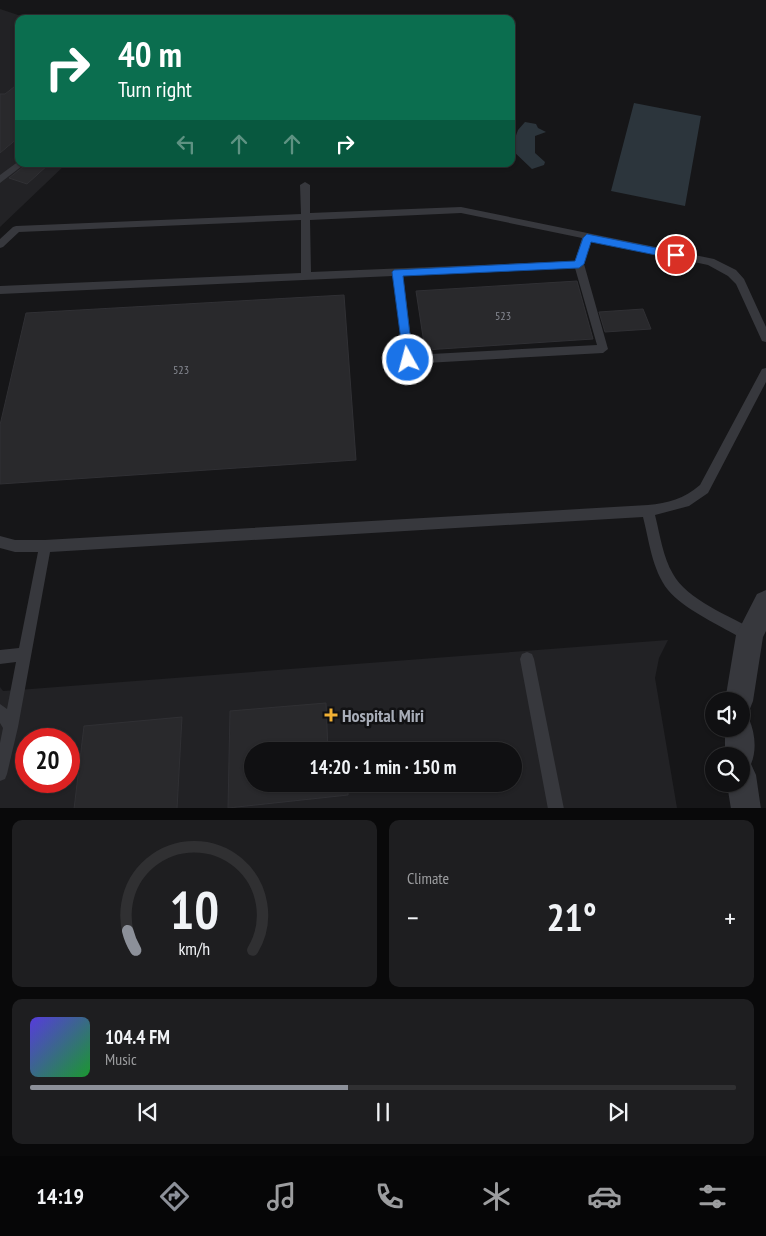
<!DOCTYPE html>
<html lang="en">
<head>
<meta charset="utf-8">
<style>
  body { margin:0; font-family:"PT Sans Narrow",sans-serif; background:#1e1e20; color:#f1f3f6; height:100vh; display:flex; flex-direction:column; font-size:19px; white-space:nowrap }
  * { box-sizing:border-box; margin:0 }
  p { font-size:16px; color:#9c9d9f }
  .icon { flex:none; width:28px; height:28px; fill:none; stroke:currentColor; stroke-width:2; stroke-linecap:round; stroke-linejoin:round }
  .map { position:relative; height:808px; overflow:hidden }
  .details { display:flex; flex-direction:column; gap:12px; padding:12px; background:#09090a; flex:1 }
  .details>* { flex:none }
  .top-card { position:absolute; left:15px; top:15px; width:500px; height:152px; border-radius:10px; box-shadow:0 1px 4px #0004,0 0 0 1px #303032; background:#0b6e4f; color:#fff; overflow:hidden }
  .tools { position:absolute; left:705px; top:692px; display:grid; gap:10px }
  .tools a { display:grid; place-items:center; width:45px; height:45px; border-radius:50%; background:#101012; box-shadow:0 1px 4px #0004,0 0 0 1px #303032; font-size:25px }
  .speed { position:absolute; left:15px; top:728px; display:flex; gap:10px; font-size:25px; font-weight:700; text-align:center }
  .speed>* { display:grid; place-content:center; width:65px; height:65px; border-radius:50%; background:#101012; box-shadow:0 1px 4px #0004,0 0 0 1px #303032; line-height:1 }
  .speed .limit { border:8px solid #d22; background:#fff; color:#111 }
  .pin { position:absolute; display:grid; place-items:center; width:42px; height:42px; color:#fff; margin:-21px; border:2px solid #fff; border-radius:50%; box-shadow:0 1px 5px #0007 }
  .me { position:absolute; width:55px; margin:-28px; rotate:353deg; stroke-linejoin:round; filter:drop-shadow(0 0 4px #0008) }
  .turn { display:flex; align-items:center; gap:18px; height:105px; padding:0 20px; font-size:22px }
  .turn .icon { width:65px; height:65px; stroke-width:2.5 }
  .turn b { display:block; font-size:35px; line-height:42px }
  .lanes { display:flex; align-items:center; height:48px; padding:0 20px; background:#0003; justify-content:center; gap:25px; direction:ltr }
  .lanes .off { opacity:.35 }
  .big { font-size:38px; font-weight:800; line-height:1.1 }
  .details .widget { flex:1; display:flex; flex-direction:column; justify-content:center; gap:8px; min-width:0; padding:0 18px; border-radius:10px; background:#1e1e20 }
  .details .dial { align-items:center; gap:0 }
  .dial svg { height:130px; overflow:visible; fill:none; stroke:#303032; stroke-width:7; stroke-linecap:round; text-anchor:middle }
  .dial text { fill:#f1f3f6; stroke:none }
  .song { display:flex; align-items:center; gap:15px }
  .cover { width:60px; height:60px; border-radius:8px; background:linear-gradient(135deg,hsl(250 70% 55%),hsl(130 70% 35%)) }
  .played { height:5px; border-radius:2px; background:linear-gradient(90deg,#8c9099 45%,#303032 45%) }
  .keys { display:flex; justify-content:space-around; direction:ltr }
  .heat { display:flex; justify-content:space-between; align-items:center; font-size:28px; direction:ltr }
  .details .tiles { flex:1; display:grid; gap:12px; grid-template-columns:1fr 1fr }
  .widget:last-child { grid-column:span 2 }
  .trip { position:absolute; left:244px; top:742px; width:278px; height:50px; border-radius:25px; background:#101012; box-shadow:0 1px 4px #0004,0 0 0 1px #303032; font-weight:800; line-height:50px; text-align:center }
  .dock { display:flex; height:80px; justify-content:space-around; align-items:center; background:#060607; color:#9c9d9f }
  .dock .icon { width:35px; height:35px }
  .dock .active { color:#8c9099 }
  .dock b { font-size:22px; color:#f1f3f6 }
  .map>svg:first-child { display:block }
  .built { fill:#222225; fill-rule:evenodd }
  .water { fill:#2c353c }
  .building { fill:#29292c; stroke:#303034 }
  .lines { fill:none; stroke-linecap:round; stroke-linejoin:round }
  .service { fill:#37383d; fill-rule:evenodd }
  .minor { fill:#37383d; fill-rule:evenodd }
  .route { fill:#1a73e8; stroke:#114b97 }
  .poi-dot { fill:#f2b134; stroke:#111113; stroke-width:2 }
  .labels { text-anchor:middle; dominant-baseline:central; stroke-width:5; stroke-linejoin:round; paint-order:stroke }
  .number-label { font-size:12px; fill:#888b94 }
  .near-poi-label { font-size:18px; font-weight:bold; fill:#a8adb8; stroke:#111113; text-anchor:start }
</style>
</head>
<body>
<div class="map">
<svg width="766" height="809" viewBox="0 0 766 809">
  <rect width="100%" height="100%" fill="#161618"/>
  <path class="built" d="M0 9 30 19H19V164H66L0 227Z
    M668 640 659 658 655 678 677 808H0V687L3 691 18 690ZM26 739H69V781H26ZM252 751H512V784H252Z"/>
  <path class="water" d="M634 103 701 116 685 206 611 191Z
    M525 122 536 124 538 128 546 132 535 136V153L545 162 544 165 532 169 511 149 518 130Z"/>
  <path class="building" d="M19 83V137L0 153V94H5Z
    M25 164H49L27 184 9 178 23 167Z
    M577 281 593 339 425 350 416 291Z
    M344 295 356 460 0 484V425L26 313Z
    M643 309 651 329 605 332 599 312Z
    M326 703 328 751H252V784H348V795L228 808 230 711Z
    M182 717 177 809H74L84 726Z"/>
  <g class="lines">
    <path class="service" d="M19 161V164H23L22 166 0 183V175Z
      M305 182 310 185V213L461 207 714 259 736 270 744 279 766 327V342L762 341 736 284 728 276 708 265 591 240 584 264 608 349 603 353 408 364 404 363 393 276 0 294V286L301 273V220L19 232 3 247 0 248V239L13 227 16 226 301 214 300 185ZM461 213 582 238 575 261 311 272 310 220ZM575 268 597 345 413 355 403 275Z
      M766 368V382L708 493 689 506 655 515C660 535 663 557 673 574 686 599 731 617 755 630L757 635 755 640 750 642 745 640C723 627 683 609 668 590 652 570 649 540 643 517L50 552 18 727 7 774 5 779 0 781V743L3 728 0 723V704L7 709 16 662 0 664V650L19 648 38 552H15L0 548V536L15 540H45L648 505C668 503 684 499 700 485L762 369Z
      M527 652 532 654 534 659 564 809H548L520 659 522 654Z"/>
    <path class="minor" d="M766 590V631L763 637 753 701 749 711 741 714V701H725L736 635 757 594Z
      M741 716 749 719C755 733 757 750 751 764L756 775 761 809H731L727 784H741V756H725V729H741Z"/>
  </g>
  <path class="route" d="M587 234 676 252 681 255 676 259 591 242 584 264 579 268 403 276 413 360 408 364 404 363 392 272 394 270 575 261 583 238Z"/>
  <path class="poi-dot" d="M328.5 707.5h5v5h5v5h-5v5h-5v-5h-5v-5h5z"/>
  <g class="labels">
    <g class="number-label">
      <text x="503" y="315">523</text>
      <text x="181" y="369">523</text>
    </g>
    <g class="near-poi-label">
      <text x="342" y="715">Hospital Miri</text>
    </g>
  </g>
</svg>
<div class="tools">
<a><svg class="icon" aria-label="sound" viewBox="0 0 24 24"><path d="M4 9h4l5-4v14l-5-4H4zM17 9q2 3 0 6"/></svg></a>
<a><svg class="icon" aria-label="search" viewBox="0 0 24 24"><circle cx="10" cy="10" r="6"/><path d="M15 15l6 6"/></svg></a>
</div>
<div class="speed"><div class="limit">20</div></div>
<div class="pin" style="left:676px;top:255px;background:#d93025"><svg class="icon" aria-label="arrive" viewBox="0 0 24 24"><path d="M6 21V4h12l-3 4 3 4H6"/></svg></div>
<svg class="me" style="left:408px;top:360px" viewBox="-20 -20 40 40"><circle r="17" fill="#1a73e8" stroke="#fff" stroke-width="3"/><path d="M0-11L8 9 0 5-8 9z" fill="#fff"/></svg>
<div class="trip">14:20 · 1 min · 150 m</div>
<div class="top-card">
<div class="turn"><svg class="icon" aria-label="right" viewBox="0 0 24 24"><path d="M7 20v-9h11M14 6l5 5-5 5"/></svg><div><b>40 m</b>Turn right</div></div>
<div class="lanes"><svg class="icon off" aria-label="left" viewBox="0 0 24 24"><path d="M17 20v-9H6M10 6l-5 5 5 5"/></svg><svg class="icon off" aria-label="ahead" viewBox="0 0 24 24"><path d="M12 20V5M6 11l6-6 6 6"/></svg><svg class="icon off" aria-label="ahead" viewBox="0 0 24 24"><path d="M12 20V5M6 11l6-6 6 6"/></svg><svg class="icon" aria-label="right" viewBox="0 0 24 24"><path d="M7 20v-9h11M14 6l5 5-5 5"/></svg></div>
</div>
</div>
<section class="details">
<div class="tiles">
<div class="widget dial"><svg viewBox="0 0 100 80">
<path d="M14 69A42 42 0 1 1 86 69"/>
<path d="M14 69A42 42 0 0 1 9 57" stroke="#8c9099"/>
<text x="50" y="56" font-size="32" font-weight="700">10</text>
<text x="50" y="72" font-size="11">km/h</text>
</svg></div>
<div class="widget"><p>Climate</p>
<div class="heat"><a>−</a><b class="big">21°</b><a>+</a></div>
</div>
<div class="widget">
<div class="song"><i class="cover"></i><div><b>104.4 FM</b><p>Music</p></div></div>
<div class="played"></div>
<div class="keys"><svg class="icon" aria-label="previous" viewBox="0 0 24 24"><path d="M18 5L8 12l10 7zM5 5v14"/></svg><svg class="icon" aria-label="pause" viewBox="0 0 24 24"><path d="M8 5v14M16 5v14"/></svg><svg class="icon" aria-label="next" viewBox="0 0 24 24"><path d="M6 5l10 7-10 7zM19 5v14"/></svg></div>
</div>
</div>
</section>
<nav class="dock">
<b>14:19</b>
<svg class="icon active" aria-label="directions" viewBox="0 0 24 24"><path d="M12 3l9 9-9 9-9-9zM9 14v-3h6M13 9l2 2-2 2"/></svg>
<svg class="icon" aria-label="music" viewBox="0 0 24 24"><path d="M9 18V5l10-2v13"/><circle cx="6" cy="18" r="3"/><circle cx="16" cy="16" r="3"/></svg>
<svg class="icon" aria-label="phone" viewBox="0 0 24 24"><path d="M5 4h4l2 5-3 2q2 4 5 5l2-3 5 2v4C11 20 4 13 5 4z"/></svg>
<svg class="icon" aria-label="climate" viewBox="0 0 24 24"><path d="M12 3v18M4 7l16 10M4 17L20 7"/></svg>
<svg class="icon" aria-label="car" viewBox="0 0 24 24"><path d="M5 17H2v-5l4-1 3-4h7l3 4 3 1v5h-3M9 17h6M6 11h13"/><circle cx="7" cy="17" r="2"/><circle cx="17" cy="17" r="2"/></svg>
<svg class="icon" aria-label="filters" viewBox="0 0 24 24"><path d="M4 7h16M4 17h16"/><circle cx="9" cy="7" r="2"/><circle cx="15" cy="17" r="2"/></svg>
</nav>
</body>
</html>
